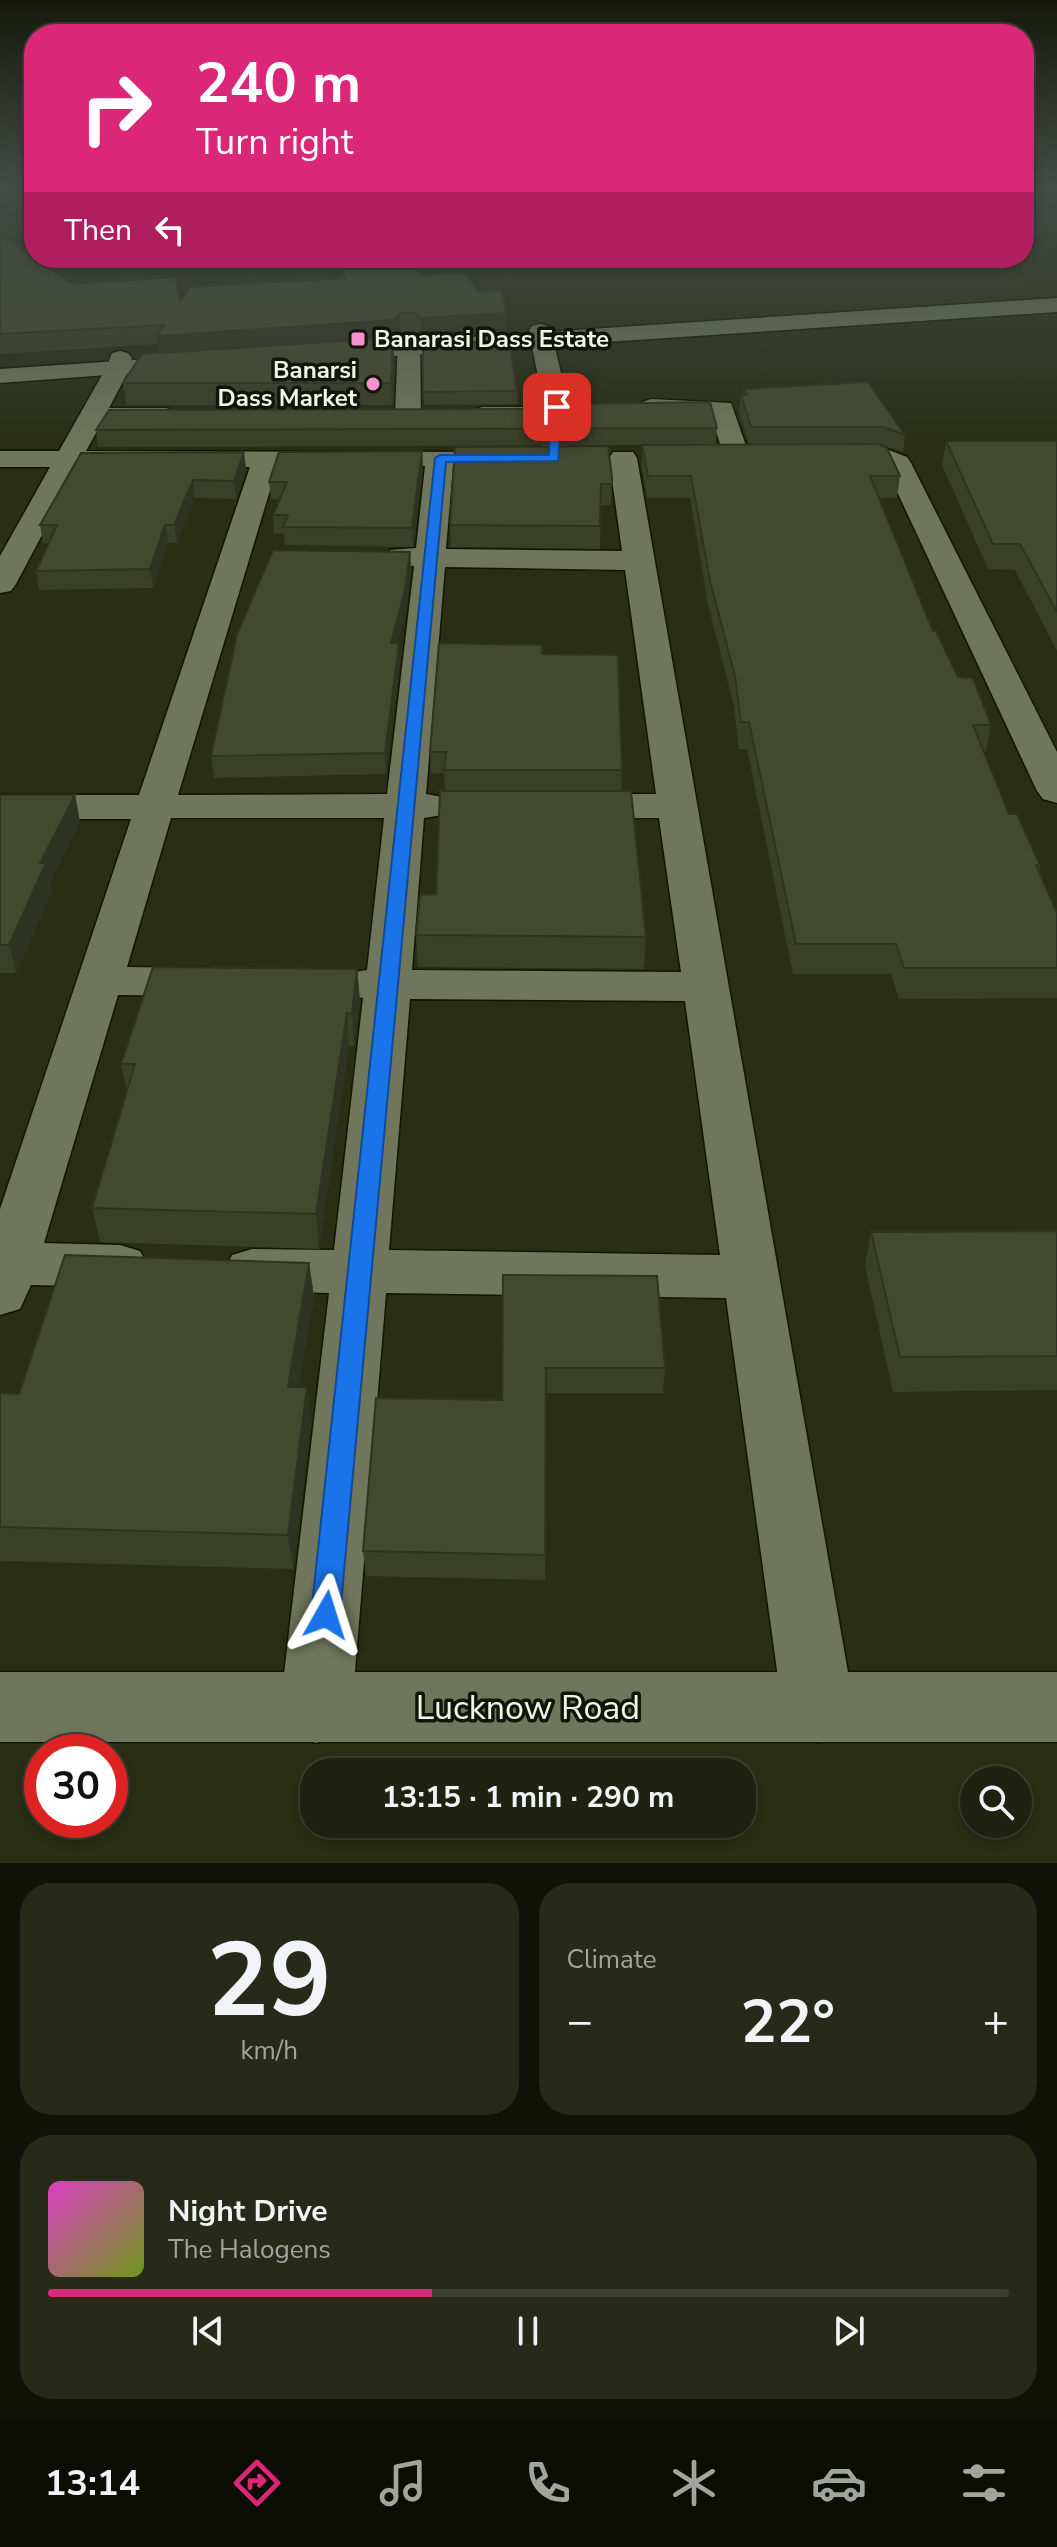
<!DOCTYPE html>
<html lang="en">
<head>
<meta charset="utf-8">
<style>
  body { margin:0; font-family:"Nunito Sans",sans-serif; background:#272a19; color:#f1f3f6; height:100vh; display:flex; flex-direction:column; font-size:30px; white-space:nowrap }
  * { box-sizing:border-box; margin:0 }
  p { font-size:26px; color:#a1a49f }
  .icon { flex:none; width:44px; height:44px; fill:none; stroke:currentColor; stroke-width:2; stroke-linecap:round; stroke-linejoin:round }
  .map { position:relative; height:1863px; overflow:hidden }
  .panel { display:flex; flex-direction:column; gap:20px; padding:20px; background:#111309; flex:1 }
  .panel>* { flex:none }
  .top-card { position:absolute; left:24px; top:24px; width:1010px; height:244px; border-radius:32px; box-shadow:0 4px 12px #0003,0 0 0 2px #3c3f30; background:#db2777; color:#fff; overflow:hidden }
  .tools { position:absolute; left:960px; top:1766px; display:grid; gap:16px }
  .tools a { display:grid; place-items:center; width:72px; height:72px; border-radius:50%; background:#1f2210; box-shadow:0 4px 12px #0003,0 0 0 2px #3c3f30; font-size:40px }
  .speed { position:absolute; left:24px; top:1734px; display:flex; gap:16px; font-size:40px; font-weight:700; text-align:center }
  .speed>* { display:grid; place-content:center; width:104px; height:104px; border-radius:50%; background:#1f2210; box-shadow:0 4px 12px #0003,0 0 0 2px #3c3f30; line-height:1 }
  .speed .limit { border:12px solid #d22; background:#fff; color:#111 }
  .pin { position:absolute; display:grid; place-items:center; width:68px; height:68px; color:#fff; margin:-34px; border-radius:16px; box-shadow:0 4px 12px #0006 }
  .me { position:absolute; width:88px; margin:-44px; rotate:6deg; stroke-linejoin:round; filter:drop-shadow(0 0 6px #0008) }
  .turn { display:flex; align-items:center; gap:28px; height:168px; padding:0 40px; font-size:36px }
  .turn .icon { width:104px; height:104px; stroke-width:2.5 }
  .turn b { display:block; font-size:56px; line-height:68px }
  .then { display:flex; align-items:center; height:76px; padding:0 40px; background:#0003; gap:16px; font-size:30px }
  .big { font-size:60px; font-weight:700; line-height:1.1 }
  .panel .widget { flex:1; display:flex; flex-direction:column; justify-content:center; gap:12px; min-width:0; padding:0 28px; border-radius:32px; background:#272a19 }
  .panel .dial { align-items:center; gap:0 }
  .dial b { font-size:104px; line-height:1 }
  .song { display:flex; align-items:center; gap:24px }
  .cover { width:96px; height:96px; border-radius:12px; background:linear-gradient(135deg,hsl(310 70% 55%),hsl(80 70% 35%)) }
  .played { height:8px; border-radius:4px; background:linear-gradient(90deg,#db2777 40%,#3c3f30 40%) }
  .keys { display:flex; justify-content:space-around; direction:ltr }
  .heat { display:flex; justify-content:space-between; align-items:center; font-size:44px; direction:ltr }
  .panel .tiles { flex:1; display:grid; gap:20px; grid-template-columns:1fr 1fr }
  .widget:last-child { grid-column:span 2 }
  .trip { position:absolute; left:300px; top:1758px; width:456px; height:80px; border-radius:32px; background:#1f2210; box-shadow:0 4px 12px #0003,0 0 0 2px #3c3f30; font-weight:700; line-height:80px; text-align:center }
  .tab-bar { display:flex; height:128px; justify-content:space-around; align-items:center; background:#0c0e06; color:#a1a49f }
  .tab-bar .icon { width:56px; height:56px }
  .tab-bar .selected { color:#db2777 }
  .tab-bar b { font-size:36px; color:#f1f3f6 }
  .map>svg:first-child { display:block }
  .lines { fill:none; stroke-linecap:round; stroke-linejoin:round }
  .minor-casing { stroke:#121601; stroke-width:3 }
  .tertiary-casing { stroke:#121601; stroke-width:3 }
  .minor { fill:#6f765b; fill-rule:evenodd }
  .tertiary { fill:#6f765b; fill-rule:evenodd }
  .wall { fill:#3a3f28 }
  .shaded-wall { fill:#2f3321 }
  .building { fill:#43492f; stroke:#2f3321; stroke-width:2 }
  .route { fill:#1a73e8; stroke:#114b97; stroke-width:2 }
  .poi-dot { fill:#f790ce; stroke:#12150a; stroke-width:3 }
  .labels { text-anchor:middle; dominant-baseline:central; stroke-width:7; stroke-linejoin:round; paint-order:stroke }
  .far-poi-label { font-size:24px; font-weight:bold; fill:#f1f5e6; stroke:#12150a; text-anchor:start }
  .near-street-label { font-size:34px; fill:#f1f5e6; stroke:#12150a }
</style>
</head>
<body>
<div class="map">
<svg width="1057" height="1863" viewBox="0 0 1057 1863">
  <rect width="100%" height="100%" fill="#292e15"/>
  <g class="lines">
    <g class="minor-casing">
      <path id="minor" d="M540 324 548 326 551 331 571 415 568 458 564 464H544L540 458 544 423H482L473 420 469 415 473 410 482 407H544L529 331 532 326Z
        M409 333 417 335 420 340 421 415 417 420H399L395 415 398 340 401 335Z
        M120 351 128 353 132 358 130 368 109 408H166L175 411 179 416 175 421 166 424H101L86 451 524 452 528 458 524 464 514 466H453L446 549 622 551 609 458 613 452H633L637 458 854 1707 843 1732 818 1742 793 1732 782 1707 726 1298 386 1293 352 1708 341 1733 316 1743 291 1733 280 1708 329 1293 252 1291 232 1285 224 1270 232 1255 252 1249 334 1250 363 998 342 994 335 984 342 974 367 970 384 818H171L127 967 209 968 225 972 232 982 225 992 209 996 118 995 44 1243 120 1245 140 1251 148 1266 140 1281 120 1287 31 1285 20 1309 0 1315V1209L131 819H0V795H139L250 467H78L16 584 11 591 0 593V556L50 467H0V451H59L106 368 112 353ZM425 466 416 548 390 550 386 557 390 564 414 566 387 794 178 795 277 467ZM445 567 625 570 656 794H575L561 798 555 806 561 814 575 818H659L681 972 412 970 424 818 448 814 454 806 448 798 426 794ZM410 999 685 1001 720 1255 389 1250Z
        M651 399 731 403 750 457 746 463H726L711 415 642 412 638 407 642 402Z
        M881 447 907 457 911 463 1057 752V803L1043 799 1037 791 886 468C867 458 845 467 824 462L820 456 824 450Z"/>
    </g>
    <g class="tertiary-casing">
      <path id="tertiary" d="M1057 298V312L333 360 325 358 321 353 325 348 333 346Z
        M193 356 201 358 205 363 201 368 0 383V369Z
        M0 1672H1057V1742H0Z"/>
    </g>
    <use href="#minor" class="minor"/>
    <use href="#tertiary" class="tertiary"/>
  </g>
  <path class="wall" d="M0 236 73 284 180 301 341 278V269L420 275 478 292 506 313V332L422 338 417 332H401L395 339 393 340 394 360 392 405H126L123 383 159 353 158 344 0 354Z
    M423 345 517 391 518 404 424 405Z
    M868 382 905 435 903 452 879 444 900 476 897 498H879L933 631 958 677 991 725 986 752H984L1009 814 1040 865 1039 872 1057 913V998L899 999 891 974H793L747 749H739L733 702 708 605 690 498H647L642 467V445L98 447 96 430 541 420 545 427 565 428H717L716 444H749L739 412 741 395H743L744 389Z
    M946 441H1057V651L1015 570 988 569 942 465Z
    M422 451 423 468 413 547 285 545 284 534 274 533 273 515 280 500 271 499 269 482Z
    M81 453 246 469 236 499 195 498 177 543H168L153 588 39 590 36 571 48 543H43L40 525Z
    M612 477 611 505H601L600 549 451 547 450 525Z
    M410 552 411 571 406 610 397 643 400 663 386 774 214 778 211 756Z
    M542 654 622 770 621 791 646 937 644 969 418 967 416 935 436 894 445 791 444 773 431 774 430 752Z
    M0 795H75L80 822 50 882 52 891 16 973H0Z
    M357 969 360 1001 354 1046H349L319 1249 100 1242 92 1208 127 1092 121 1064Z
    M1057 1231V1390L893 1392 865 1266 871 1232Z
    M309 1263 314 1297 299 1387H307L311 1421 293 1569 0 1561V1393L19 1394Z
    M503 1275 665 1368 663 1393H546L545 1580 366 1576 363 1551 502 1400Z"/>
  <path class="shaded-wall" d="M400 313 401 332 395 339 393 340 394 360 392 405 391 383 159 355 157 336Z
    M506 313V332L422 338 421 318Z
    M422 451 423 468 413 547 412 528Z
    M244 452 246 469 236 499 234 481Z
    M193 480 195 498 177 543 174 525Z
    M165 525 168 543 153 588 150 569Z
    M410 552 411 571 406 610 392 663 391 643Z
    M399 643 400 663 386 774 385 753Z
    M75 795 80 822 50 882 52 891 16 973 9 945 40 863Z
    M357 969 360 1001 354 1046 352 1014Z
    M347 1013 349 1046 319 1249 316 1214Z
    M309 1263 314 1297 293 1421 288 1387Z
    M307 1387 311 1421 293 1569 288 1535Z"/>
  <path class="building" d="M0 236 73 284 175 277 180 301 190 287 345 278 341 269 414 264 420 275 466 273 478 292 502 290 506 313 421 318 416 313H400L394 320 157 336 164 325 0 334Z
    M393 338 391 383H123L142 354Z
    M509 340 517 391 423 392V345Z
    M868 382 905 435 883 427H751L741 395H747L744 389Z
    M710 402 717 428 96 430 109 410 541 409 540 419 545 427 565 428 572 419 574 404Z
    M946 441H1057V612L1020 544H993Z
    M878 444 887 448 900 476H870L933 631H936L958 677 973 678 991 725H973L1009 814H1017L1040 865H1036L1057 913V968H904L896 944H796L749 722H741L735 676 710 581 691 476H648L642 445Z
    M608 446 612 477V484H601L600 526 450 525 455 447Z
    M422 451 412 528 283 527 288 515H273L287 482H269L279 452Z
    M244 452 234 481 193 480 174 525H165L150 569 36 571 57 525H40L81 453Z
    M273 550 410 552 405 590 391 643H399L385 753 211 756 237 634Z
    M439 643 542 645V654L618 655 622 770H444L446 752H430Z
    M440 791H631L646 937 416 935 420 895 436 894Z
    M0 795H75L40 863H46L9 945H0Z
    M153 967 357 969 352 1014 347 1013 316 1214 92 1208 135 1064H121Z
    M1057 1231V1356L900 1357 871 1232Z
    M65 1255 309 1263 288 1387H307L288 1535 0 1527V1393L19 1394Z
    M503 1275 657 1276 665 1368H546L545 1555 363 1551 376 1398 502 1400Z"/>
  <linearGradient id="sky" x2="0" y2="1"><stop stop-color="#17190c"/><stop offset="0.42" stop-color="#434c46"/><stop offset="1" stop-color="#434c46" stop-opacity="0"/></linearGradient>
  <rect width="1057" height="447" fill="url(#sky)"/>
  <path class="route" d="M557 404 562 407 558 461 446 462 340 1615 336 1624 326 1628 316 1624 311 1615 435 458 440 455H549L551 407Z"/>
  <g class="poi-dot">
    <rect x="350" y="331" width="16" height="16" rx="4"/>
    <circle cx="373" cy="384" r="8"/>
  </g>
  <g class="labels">
    <g class="far-poi-label">
      <text x="374" y="339">Banarasi Dass Estate</text>
      <text x="357" y="370" text-anchor="end">Banarsi<tspan x="357" dy="28">Dass Market</tspan></text>
    </g>
    <g class="near-street-label">
      <text x="528" y="1708">Lucknow Road</text>
    </g>
  </g>
</svg>
<div class="tools">
<a><svg class="icon" aria-label="search" viewBox="0 0 24 24"><circle cx="10" cy="10" r="6"/><path d="M15 15l6 6"/></svg></a>
</div>
<div class="speed"><div class="limit">30</div></div>
<div class="pin" style="left:557px;top:407px;background:#d93025"><svg class="icon" aria-label="arrive" viewBox="0 0 24 24"><path d="M6 21V4h12l-3 4 3 4H6"/></svg></div>
<svg class="me" style="left:326px;top:1615px" viewBox="-20 -20 40 40"><path d="M0-17L14 15 0 8-14 15z" fill="#1a73e8" stroke="#fff" stroke-width="4"/></svg>
<div class="trip">13:15 · 1 min · 290 m</div>
<div class="top-card">
<div class="turn"><svg class="icon" aria-label="right" viewBox="0 0 24 24"><path d="M7 20v-9h11M14 6l5 5-5 5"/></svg><div><b>240 m</b>Turn right</div></div>
<div class="then">Then<svg class="icon" aria-label="left" viewBox="0 0 24 24"><path d="M17 20v-9H6M10 6l-5 5 5 5"/></svg></div>
</div>
</div>
<section class="panel">
<div class="tiles">
<div class="widget dial"><b>29</b><p>km/h</p></div>
<div class="widget"><p>Climate</p>
<div class="heat"><a>−</a><b class="big">22°</b><a>+</a></div>
</div>
<div class="widget">
<div class="song"><i class="cover"></i><div><b>Night Drive</b><p>The Halogens</p></div></div>
<div class="played"></div>
<div class="keys"><svg class="icon" aria-label="previous" viewBox="0 0 24 24"><path d="M18 5L8 12l10 7zM5 5v14"/></svg><svg class="icon" aria-label="pause" viewBox="0 0 24 24"><path d="M8 5v14M16 5v14"/></svg><svg class="icon" aria-label="next" viewBox="0 0 24 24"><path d="M6 5l10 7-10 7zM19 5v14"/></svg></div>
</div>
</div>
</section>
<nav class="tab-bar">
<b>13:14</b>
<svg class="icon selected" aria-label="directions" viewBox="0 0 24 24"><path d="M12 3l9 9-9 9-9-9zM9 14v-3h6M13 9l2 2-2 2"/></svg>
<svg class="icon" aria-label="music" viewBox="0 0 24 24"><path d="M9 18V5l10-2v13"/><circle cx="6" cy="18" r="3"/><circle cx="16" cy="16" r="3"/></svg>
<svg class="icon" aria-label="phone" viewBox="0 0 24 24"><path d="M5 4h4l2 5-3 2q2 4 5 5l2-3 5 2v4C11 20 4 13 5 4z"/></svg>
<svg class="icon" aria-label="climate" viewBox="0 0 24 24"><path d="M12 3v18M4 7l16 10M4 17L20 7"/></svg>
<svg class="icon" aria-label="car" viewBox="0 0 24 24"><path d="M5 17H2v-5l4-1 3-4h7l3 4 3 1v5h-3M9 17h6M6 11h13"/><circle cx="7" cy="17" r="2"/><circle cx="17" cy="17" r="2"/></svg>
<svg class="icon" aria-label="filters" viewBox="0 0 24 24"><path d="M4 7h16M4 17h16"/><circle cx="9" cy="7" r="2"/><circle cx="15" cy="17" r="2"/></svg>
</nav>
</body>
</html>
